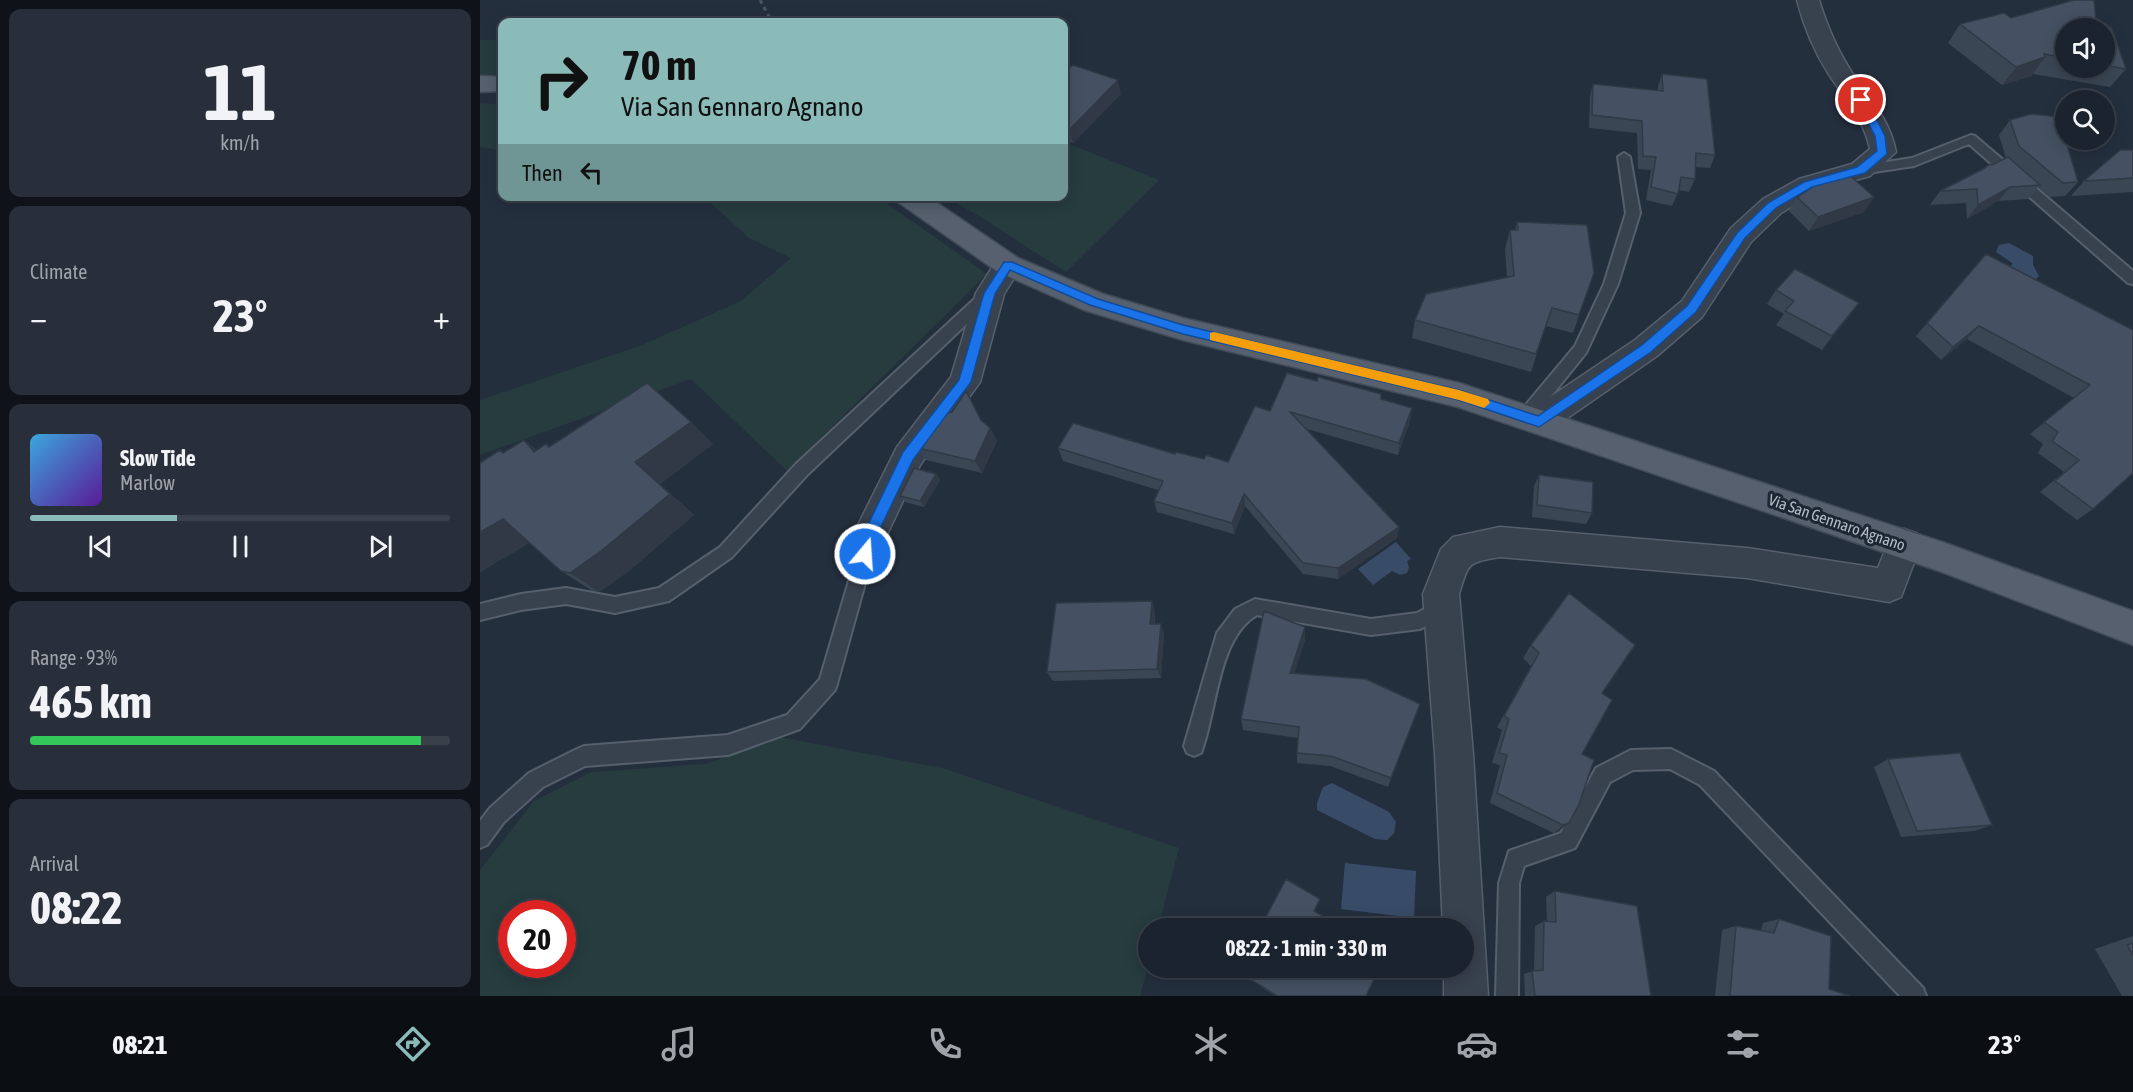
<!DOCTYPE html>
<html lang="en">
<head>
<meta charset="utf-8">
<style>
  body { margin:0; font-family:"Asap Condensed",sans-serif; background:#282f3a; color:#f1f3f6; height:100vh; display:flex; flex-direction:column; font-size:22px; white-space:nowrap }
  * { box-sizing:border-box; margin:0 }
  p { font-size:20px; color:#a0a4aa }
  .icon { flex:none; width:33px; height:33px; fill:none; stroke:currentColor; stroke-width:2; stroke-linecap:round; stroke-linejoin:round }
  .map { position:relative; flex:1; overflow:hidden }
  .details { display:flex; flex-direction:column; gap:9px; padding:9px; background:#0f1319; width:480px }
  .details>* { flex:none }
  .guide { position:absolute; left:18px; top:18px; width:570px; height:183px; border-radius:12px; box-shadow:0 3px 15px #0003,0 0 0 2px #39404a; background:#8bbbb9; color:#111; overflow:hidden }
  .buttons { position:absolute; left:1575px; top:18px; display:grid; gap:12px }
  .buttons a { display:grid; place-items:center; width:60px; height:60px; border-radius:50%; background:#1b232e; box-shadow:0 3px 15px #0003,0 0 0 2px #39404a; font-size:30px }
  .speed { position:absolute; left:18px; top:900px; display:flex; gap:12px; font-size:30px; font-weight:700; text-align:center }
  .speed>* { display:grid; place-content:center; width:78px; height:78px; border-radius:50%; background:#1b232e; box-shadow:0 3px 15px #0003,0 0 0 2px #39404a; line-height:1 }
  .speed .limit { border:9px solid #d22; background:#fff; color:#111 }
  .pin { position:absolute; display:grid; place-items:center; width:51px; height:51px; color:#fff; margin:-26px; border:3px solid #fff; border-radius:50%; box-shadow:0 2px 6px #0007 }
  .me { position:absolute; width:66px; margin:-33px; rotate:18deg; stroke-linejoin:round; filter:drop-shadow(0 0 4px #0008) }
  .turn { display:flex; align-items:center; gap:21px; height:126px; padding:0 24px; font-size:27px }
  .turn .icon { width:78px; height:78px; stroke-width:2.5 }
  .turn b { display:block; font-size:42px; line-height:51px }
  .then { display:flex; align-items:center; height:57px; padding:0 24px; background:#0003; gap:12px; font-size:22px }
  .big { font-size:45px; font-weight:700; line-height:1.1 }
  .details .card { flex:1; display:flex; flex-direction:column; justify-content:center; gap:9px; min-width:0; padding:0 21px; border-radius:12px; background:#282f3a }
  .details .dial { align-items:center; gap:0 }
  .dial b { font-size:78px; line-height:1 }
  .song { display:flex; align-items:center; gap:18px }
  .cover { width:72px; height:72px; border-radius:9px; background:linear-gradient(135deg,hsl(200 70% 55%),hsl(270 70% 35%)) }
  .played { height:6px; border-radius:3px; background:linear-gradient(90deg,#8bbbb9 35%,#39404a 35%) }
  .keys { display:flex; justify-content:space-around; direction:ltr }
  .heat { display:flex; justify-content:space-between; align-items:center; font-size:33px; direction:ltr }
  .charge { height:9px; border-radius:4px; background:linear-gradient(90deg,#34c759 93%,#39404a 0) }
  .trip { position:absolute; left:658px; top:918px; width:336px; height:60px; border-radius:30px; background:#1b232e; box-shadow:0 3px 15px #0003,0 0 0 2px #39404a; font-weight:700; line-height:60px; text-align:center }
  .tabs { display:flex; height:96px; justify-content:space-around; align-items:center; background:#0b0e12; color:#a0a4aa }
  .tabs .icon { width:42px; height:42px }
  .tabs .active { color:#8bbbb9 }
  .tabs b { font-size:27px; color:#f1f3f6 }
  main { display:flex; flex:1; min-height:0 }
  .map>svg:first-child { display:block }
  .green { fill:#263c3f; fill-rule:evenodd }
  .water { fill:#394c67 }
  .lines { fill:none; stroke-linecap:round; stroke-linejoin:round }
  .lane-casing { stroke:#565f6c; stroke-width:4 }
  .street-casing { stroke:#565f6c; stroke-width:3 }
  .primary-casing { stroke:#414a57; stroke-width:3 }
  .path { stroke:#44595c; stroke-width:3; stroke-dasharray:4 4; stroke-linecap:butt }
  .lane { fill:#38414e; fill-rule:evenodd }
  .street { fill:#38414e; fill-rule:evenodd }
  .primary { fill:#56606e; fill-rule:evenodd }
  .wall { fill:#3b4654; fill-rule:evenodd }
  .shaded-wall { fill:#303945 }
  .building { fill:#455162; stroke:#303945; stroke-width:1.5 }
  .route { fill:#1a73e8; stroke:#114b97; stroke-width:1.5 }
  .slow { fill:#f59e0b }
  .labels { text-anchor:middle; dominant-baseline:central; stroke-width:6; stroke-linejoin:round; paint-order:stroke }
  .street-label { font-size:16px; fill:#b4bcc9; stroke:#1d2633 }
</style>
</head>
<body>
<main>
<section class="details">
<div class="card dial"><b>11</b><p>km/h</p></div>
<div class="card"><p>Climate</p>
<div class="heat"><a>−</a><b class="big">23°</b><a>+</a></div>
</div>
<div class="card">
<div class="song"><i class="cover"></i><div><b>Slow Tide</b><p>Marlow</p></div></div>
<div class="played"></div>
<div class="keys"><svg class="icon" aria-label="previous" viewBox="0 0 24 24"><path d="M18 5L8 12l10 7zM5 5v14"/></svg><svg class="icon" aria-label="pause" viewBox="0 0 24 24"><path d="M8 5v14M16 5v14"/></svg><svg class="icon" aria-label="next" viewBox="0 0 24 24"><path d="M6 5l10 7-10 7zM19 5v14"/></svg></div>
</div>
<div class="card"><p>Range · 93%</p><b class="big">465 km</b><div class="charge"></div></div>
<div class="card"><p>Arrival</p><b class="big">08:22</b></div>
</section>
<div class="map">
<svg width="1653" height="996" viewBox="0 0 1653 996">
  <rect width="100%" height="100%" fill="#242f3e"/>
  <path class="green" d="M0 40H22V75H0Z
    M0 103 22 105V151L0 147Z
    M584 142 679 180 586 272 501 217 465 197 584 196Z
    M208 197H398L507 274 307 471 211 379 0 455V400L160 346 261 301 311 258 269 238 231 203Z
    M300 737 466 769 699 848 678 928H669V962L660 996H0V870L54 801 111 772 226 764ZM32 914H82V964H32Z"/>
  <path class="water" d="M1529 243 1553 256V265L1559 276 1555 280 1531 268 1532 263 1516 252 1519 245Z
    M916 542 931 559 927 561 929 567 927 573 920 575 912 571 893 585 878 569Z
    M852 783 909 812 916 822 914 833 907 840 895 839 837 810V803L843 787Z
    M865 863 936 871 934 918 861 909Z"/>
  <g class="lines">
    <g class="lane-casing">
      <path id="lane" d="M1491 135 1495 136 1653 271V284L1648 283 1489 144 1434 166 1381 174 1375 170 1381 166 1432 158Z
        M1144 153 1150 157 1160 213 1138 284 1106 353 1051 421 1045 423 1039 421 1037 417 1039 413 1095 346 1124 284 1146 213 1138 157Z
        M507 291 512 292 514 296 512 300 328 474 252 557 189 601 135 613 86 604 41 610 0 620V604L41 594 86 588 135 597 179 588 240 547 316 464 502 292Z
        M391 526 397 528 399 533 357 684 355 690 320 729 248 755 105 766 63 787 24 822 7 845 0 848V821L10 808 49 773 97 749 104 746 248 735 307 715 340 679 383 533 385 528Z
        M775 599 891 619 937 613 962 600 968 602 971 608 968 614 940 629 891 635 777 615C737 638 737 713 721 753L714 756 707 753 704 746 737 633 755 609Z
        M1191 749 1234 771 1443 988 1446 996H1420L1220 785 1190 769 1153 770 1130 782 1095 848 1044 866 1039 883 1038 996H1016L1019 883 1029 851 1081 833 1116 768 1151 750Z"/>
    </g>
    <g class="street-casing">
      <path id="street" d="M1317 0H1339C1346 23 1356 47 1369 68 1387 97 1409 116 1416 152L1390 176 1337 191 1301 213 1271 242 1222 317 1177 356 1070 430 1059 434 1048 430 1043 421 1048 412 1155 340 1202 301 1251 228 1283 199 1319 179 1372 164 1390 149C1384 119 1364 98 1348 73 1334 51 1323 24 1317 0Z
        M528 255 538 258 542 265 524 294 500 382 440 465 403 543 391 548 379 543 374 533 417 447 471 377 496 293 518 258Z
        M1020 527 1267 548 1398 568 1412 533 1424 529 1436 533 1441 544 1421 597 1409 602 1267 578 1020 557C987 563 989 562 979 594L993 754 1008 996H964V968H984V928H963L955 754 943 594 961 549 973 537Z"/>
    </g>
    <g class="primary-casing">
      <path id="primary" d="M0 76 22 77V91L0 92Z
        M414 196H447L538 258 623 294 703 318 979 383 1465 543 1653 611V645L1462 572 978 407 703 340 604 310 518 272 418 202Z"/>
    </g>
    <path class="path" d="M280 0 292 22"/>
    <use href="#lane" class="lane"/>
    <use href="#street" class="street"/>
    <use href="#primary" class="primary"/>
  </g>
  <path class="wall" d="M1594 0H1614L1616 19 1632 28 1646 69 1630 87 1553 74 1551 76 1522 85 1468 43 1480 24 1524 13 1531 18ZM1586 28H1624V68H1586Z
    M584 71 641 94 593 143 584 140Z
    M1182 74 1235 155 1230 168 1215 167V179L1209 192 1199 190 1192 206 1166 200 1171 170 1158 169 1157 133 1109 128 1110 96 1113 84 1178 91V87Z
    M1530 120 1598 182 1585 196 1570 197 1558 187 1548 199 1518 201 1487 219 1486 203 1450 205 1460 191 1526 158 1519 135Z
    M1653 150V192L1591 196 1604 181Z
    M1317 197H1394L1384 212 1329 231 1309 211Z
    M1037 222 1114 273 1093 333 1066 326 1051 372 932 338 935 320 1027 278 1025 249 1030 230H1035Z
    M1506 254 1653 330 1613 509 1597 520 1560 492 1584 472 1558 453 1563 444 1550 434 1594 398 1487 339 1461 360 1436 336Z
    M1296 290 1379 303 1342 350 1296 325 1304 314 1287 304Z
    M901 399 932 408 930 421 918 455 827 429 919 527 917 538 858 579 823 574 765 506 754 534 677 512 674 501 678 490 583 461 578 448 695 454 724 459 748 462 790 411Z
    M501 420 510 428 517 441 502 473 446 460 438 448Z
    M44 440 57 450 69 446 233 444 180 484 214 515 149 571 119 592 111 590 81 571 49 543 0 572 20 450 24 453Z
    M456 474 460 480 444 507 425 502 420 496Z
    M1059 475 1112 513 1106 524 1052 517 1054 486Z
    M675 611V624L684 633 681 678 573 681 567 672Z
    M825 627V640L814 673 940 704 908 787 850 766 817 763V753L818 738 763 730 761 719Z
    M1051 645 1122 693 1102 754 1099 804 1079 831 1074 833 1010 803 1020 765 1012 763 1022 730 1017 727 1051 666 1043 658Z
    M1408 759 1512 825 1494 831 1421 837 1394 767Z
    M1075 891 1171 996H1045L1044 974 1054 971 1055 926 1064 921H1067L1066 897Z
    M1299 919 1349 989 1370 996H1235L1242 930 1256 926 1281 930 1283 923Z
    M1653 936V996H1642L1615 949Z
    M757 971 886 996H795L759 973Z"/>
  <path class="shaded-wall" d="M1565 57 1551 76 1522 85 1536 67Z
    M638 80 641 94 593 143 589 130Z
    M1530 187 1518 201 1487 219 1498 205Z
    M1394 197 1384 212 1329 231 1338 217Z
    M1379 303 1369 317 1342 350 1352 336Z
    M1499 326 1487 339 1461 360 1473 347Z
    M932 408 930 421 918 455 919 443Z
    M211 422 233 444 180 484 214 515 149 571 119 592 90 573 155 462Z
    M510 428 517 441 502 473 495 461Z
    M44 440 73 462 54 452Z
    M456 474 460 480 444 507 440 501Z
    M764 494 765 506 754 534 752 523Z
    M23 519 54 540 0 572V532Z
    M919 527 917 538 858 579V568Z
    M672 601 675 611 674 634 670 624Z
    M681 624 684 633 681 678 677 669Z
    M825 627V640L811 685 810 673Z
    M940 704 936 715 908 787 911 778Z
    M1089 823 1079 831 1074 833 1083 825Z"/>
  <path class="building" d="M1594 0H1614L1616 19 1632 28 1646 69 1624 65V28H1586V58L1564 54 1565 57 1536 67 1480 24 1524 13 1531 18Z
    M593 65 638 80 589 130 584 127V71Z
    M1182 74 1227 79 1235 155 1216 153 1215 179 1201 177 1198 194 1171 187 1176 157 1163 156 1162 121 1112 115 1113 84 1183 91Z
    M1551 114 1579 117 1598 182 1583 183 1539 146 1530 120Z
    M1640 150H1653V178L1604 181Z
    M1528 157 1560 185 1530 187 1498 205 1497 189 1460 191 1503 169 1510 164 1512 165Z
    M1367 173 1394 197 1338 217 1317 197 1343 180Z
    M1037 222 1107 225 1114 273 1099 315 1072 308 1056 354 935 320 946 294 1034 276 1030 230H1038Z
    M1506 254 1653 330V473L1613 509 1575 481 1599 460 1572 441 1578 432 1564 422 1610 385 1499 326 1473 347 1447 323Z
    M1315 269 1379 303 1352 336 1305 311 1314 301 1296 290Z
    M807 373 837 381 838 377 901 394V399L932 408 919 443 810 412 919 527 858 568 823 563 764 494 752 523 674 501 683 481 578 448 593 423 695 454 696 452 724 459 726 455 748 462 775 406 790 411Z
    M167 383 211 422 155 462 190 494 121 551 90 573 81 571 23 519 0 532V463L20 450 23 453 44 440 54 452 66 444 69 447Z
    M486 391 501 420 510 428 495 461 438 448 463 414 472 412Z
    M434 468 456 474 440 501 420 496Z
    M1059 475 1113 482 1112 513 1057 505Z
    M1089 593 1155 645 1122 693 1132 700 1102 754 1114 760 1099 804 1089 823 1083 825 1017 793 1027 755 1019 753 1029 719 1024 716 1059 653 1051 645Z
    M672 601 670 624H681L677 669 567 672 576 603Z
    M784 611 825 627 810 673 886 679 940 704 911 778 851 756 817 753 819 727 761 719Z
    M1480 753 1512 825 1437 831 1408 759Z
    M806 879 840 899 834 911 853 922 850 928H780Z
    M1075 891 1157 906 1171 996H1055L1052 971 1063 970 1064 921 1076 922Z
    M1299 919 1351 936 1349 989 1370 996H1250L1256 926 1294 933Z
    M1653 943V955L1647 945Z
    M759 968H879L895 977 886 996H797L757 971Z"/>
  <path class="route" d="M1378 97H1385L1405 136 1407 154 1385 173 1332 187 1296 208 1265 238 1216 312 1171 352 1059 427 979 400 703 334 610 305 530 270 515 294 491 382 433 460 398 533 390 559 385 561 380 559 378 554 384 533 423 452 479 380 504 293 524 262H532L618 299 703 325 979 390 1058 416 1162 345 1207 306 1257 233 1288 203 1324 182 1377 167 1397 151 1395 136 1376 100Z"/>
  <path class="slow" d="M734 332 979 390 1008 399 1010 403 1004 408 979 400 730 340V333Z"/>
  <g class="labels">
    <g class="street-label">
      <text transform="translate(1357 522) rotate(19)">Via San Gennaro Agnano</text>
    </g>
  </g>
</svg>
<div class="buttons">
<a><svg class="icon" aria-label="sound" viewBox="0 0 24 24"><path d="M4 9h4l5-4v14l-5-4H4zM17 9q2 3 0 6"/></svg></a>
<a><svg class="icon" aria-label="search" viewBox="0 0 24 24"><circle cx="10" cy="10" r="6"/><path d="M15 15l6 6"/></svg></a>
</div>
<div class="speed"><div class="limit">20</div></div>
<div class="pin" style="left:1381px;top:100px;background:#d93025"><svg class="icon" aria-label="arrive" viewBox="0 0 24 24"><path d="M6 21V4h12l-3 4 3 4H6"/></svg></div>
<svg class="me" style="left:385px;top:554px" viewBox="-20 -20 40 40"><circle r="17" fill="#1a73e8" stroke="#fff" stroke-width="3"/><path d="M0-11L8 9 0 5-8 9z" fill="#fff"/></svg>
<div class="trip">08:22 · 1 min · 330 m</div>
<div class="guide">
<div class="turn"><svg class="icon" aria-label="right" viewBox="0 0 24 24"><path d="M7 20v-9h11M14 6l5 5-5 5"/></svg><div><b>70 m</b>Via San Gennaro Agnano</div></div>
<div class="then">Then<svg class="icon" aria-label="left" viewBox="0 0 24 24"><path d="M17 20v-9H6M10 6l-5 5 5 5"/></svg></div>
</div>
</div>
</main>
<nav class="tabs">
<b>08:21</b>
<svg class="icon active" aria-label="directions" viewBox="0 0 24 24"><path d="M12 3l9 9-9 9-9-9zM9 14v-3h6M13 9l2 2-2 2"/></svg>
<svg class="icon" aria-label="music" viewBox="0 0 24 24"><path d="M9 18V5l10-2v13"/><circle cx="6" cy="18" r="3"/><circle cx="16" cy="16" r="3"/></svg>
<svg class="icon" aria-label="phone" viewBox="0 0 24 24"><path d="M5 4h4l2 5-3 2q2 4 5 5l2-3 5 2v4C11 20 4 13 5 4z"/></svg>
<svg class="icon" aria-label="climate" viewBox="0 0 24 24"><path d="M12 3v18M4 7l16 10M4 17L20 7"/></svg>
<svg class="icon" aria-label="car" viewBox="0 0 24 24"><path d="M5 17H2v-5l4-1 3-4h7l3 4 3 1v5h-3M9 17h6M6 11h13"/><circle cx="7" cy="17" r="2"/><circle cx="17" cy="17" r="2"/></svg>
<svg class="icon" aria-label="filters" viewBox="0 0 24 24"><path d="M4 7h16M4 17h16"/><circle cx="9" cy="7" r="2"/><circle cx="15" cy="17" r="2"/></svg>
<b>23°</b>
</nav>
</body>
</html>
